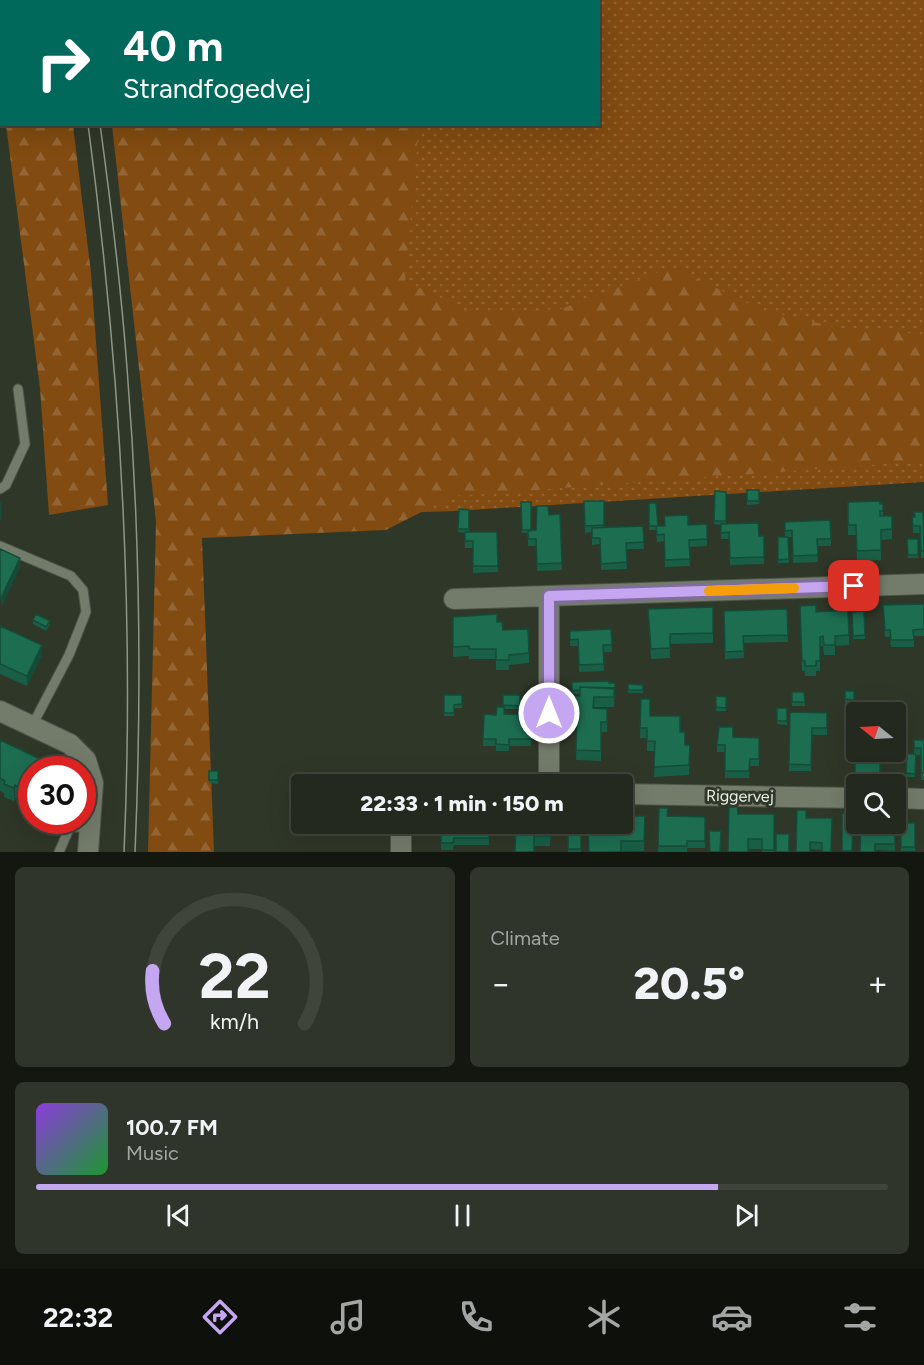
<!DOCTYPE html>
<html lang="en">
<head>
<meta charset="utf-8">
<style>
  body { margin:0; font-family:Figtree,sans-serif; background:#2f352b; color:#f1f3f6; height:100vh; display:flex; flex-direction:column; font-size:22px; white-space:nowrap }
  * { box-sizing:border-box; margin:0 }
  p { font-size:20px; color:#a3a6a4 }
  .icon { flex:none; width:33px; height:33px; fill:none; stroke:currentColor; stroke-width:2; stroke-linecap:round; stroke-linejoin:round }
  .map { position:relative; height:852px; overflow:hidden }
  .drawer { display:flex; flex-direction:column; gap:15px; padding:15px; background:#131710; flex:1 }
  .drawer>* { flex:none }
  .guide { position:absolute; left:0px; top:0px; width:600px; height:126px; box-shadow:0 6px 24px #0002,0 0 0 2px #40453c; background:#00695c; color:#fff; overflow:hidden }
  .needle { width:39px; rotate:288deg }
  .controls { position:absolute; left:846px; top:702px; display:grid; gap:12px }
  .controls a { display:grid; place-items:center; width:60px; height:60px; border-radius:6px; background:#23291e; box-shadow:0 6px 24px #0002,0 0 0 2px #40453c; font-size:30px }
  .speed { position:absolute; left:18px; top:756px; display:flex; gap:12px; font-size:30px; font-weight:700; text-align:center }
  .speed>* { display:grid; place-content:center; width:78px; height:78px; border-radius:50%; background:#23291e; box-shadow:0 6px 24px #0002,0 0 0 2px #40453c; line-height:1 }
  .speed .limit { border:9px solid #d22; background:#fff; color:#111 }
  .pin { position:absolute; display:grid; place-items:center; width:51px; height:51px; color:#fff; margin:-26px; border-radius:12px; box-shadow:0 3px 9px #0006 }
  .me { position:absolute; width:66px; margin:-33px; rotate:0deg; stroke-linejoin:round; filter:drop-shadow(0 0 4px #0008) }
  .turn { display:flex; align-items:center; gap:21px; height:126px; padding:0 24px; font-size:27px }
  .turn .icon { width:78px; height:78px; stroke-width:2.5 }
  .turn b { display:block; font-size:42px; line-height:51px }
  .big { font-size:45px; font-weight:800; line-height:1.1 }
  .drawer .widget { flex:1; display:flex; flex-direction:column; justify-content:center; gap:9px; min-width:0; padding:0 21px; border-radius:9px; background:#2f352b }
  .drawer .dial { align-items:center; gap:0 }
  .dial svg { height:156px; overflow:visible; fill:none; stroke:#40453c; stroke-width:7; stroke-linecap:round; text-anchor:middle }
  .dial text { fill:#f1f3f6; stroke:none }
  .song { display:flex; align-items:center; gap:18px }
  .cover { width:72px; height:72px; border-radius:9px; background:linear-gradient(135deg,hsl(270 70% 55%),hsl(130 70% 35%)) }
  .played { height:6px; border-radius:3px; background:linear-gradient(90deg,#c5a6f1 80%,#40453c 80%) }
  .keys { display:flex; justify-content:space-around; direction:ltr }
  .heat { display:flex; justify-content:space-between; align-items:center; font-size:33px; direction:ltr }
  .drawer .tiles { flex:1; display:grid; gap:15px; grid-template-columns:1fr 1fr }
  .widget:last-child { grid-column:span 2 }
  .trip { position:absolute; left:291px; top:774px; width:342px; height:60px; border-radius:6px; background:#23291e; box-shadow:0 6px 24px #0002,0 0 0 2px #40453c; font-weight:800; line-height:60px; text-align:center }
  .tabs { display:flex; height:96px; justify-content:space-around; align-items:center; background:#0e100c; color:#a3a6a4 }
  .tabs .icon { width:42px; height:42px }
  .tabs .active { color:#c5a6f1 }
  .tabs b { font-size:27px; color:#f1f3f6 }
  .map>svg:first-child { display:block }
  .grass { fill:url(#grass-dots) }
  .forest { fill:url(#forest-firs) }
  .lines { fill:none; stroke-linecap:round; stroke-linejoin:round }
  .service-casing { stroke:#4e5448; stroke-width:11 }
  .minor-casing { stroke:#4e5448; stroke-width:22 }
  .service { stroke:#737c6b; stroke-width:9 }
  .minor { stroke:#737c6b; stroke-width:20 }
  .tram { stroke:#8f9689; stroke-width:1.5 }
  .wall { fill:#195e46 }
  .shaded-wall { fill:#144c39 }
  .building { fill:#1d6d51; stroke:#144c39; stroke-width:1.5 }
  .route-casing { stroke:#806c9d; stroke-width:15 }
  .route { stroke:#c5a6f1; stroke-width:10 }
  .slow { stroke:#f59e0b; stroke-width:10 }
  .labels { text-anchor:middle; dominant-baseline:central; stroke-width:6; stroke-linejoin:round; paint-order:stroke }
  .street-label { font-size:16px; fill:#e9efe5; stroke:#2f3728 }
</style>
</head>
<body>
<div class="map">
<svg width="924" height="852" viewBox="0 0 924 852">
  <defs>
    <pattern id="grass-dots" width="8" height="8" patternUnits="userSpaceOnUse" patternTransform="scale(1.5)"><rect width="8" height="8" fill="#814b11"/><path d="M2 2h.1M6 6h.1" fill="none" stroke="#936534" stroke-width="1.8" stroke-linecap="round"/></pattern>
    <pattern id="forest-firs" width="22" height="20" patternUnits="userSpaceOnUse" patternTransform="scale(1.5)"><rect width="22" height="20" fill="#814b11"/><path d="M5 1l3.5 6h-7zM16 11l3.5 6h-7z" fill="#936534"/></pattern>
  </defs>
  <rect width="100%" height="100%" fill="#2f3728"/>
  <path class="grass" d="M119 0H924V482L454 511 156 521 130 125 598 124V2Z"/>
  <path class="forest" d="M6 125H73L91 273 108 505 49 515 40 388Z
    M112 125H419L405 281 474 314 561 309 672 267 764 311 844 329 924 334V461L453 496 386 530 202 538 214 852H148L156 521Z"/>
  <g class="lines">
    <g class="service-casing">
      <path id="service" d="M0 489 6 485 25 444 18 389
        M0 546 71 576 83 590 86 612 69 655 32 726
        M59 852 70 827H89"/>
    </g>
    <g class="minor-casing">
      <path id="minor" d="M454 599 924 584
        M0 711 70 744 86 760 93 783 88 852
        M549 784V596
        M622 794 856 798
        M896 798 924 799
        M401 824V852"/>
    </g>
    <use href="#service" class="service"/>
    <use href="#minor" class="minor"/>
    <path class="tram" d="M71 0V2
      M84 0V2
      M88 124C120 367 135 608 124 852
      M100 124C111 205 121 286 127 368 140 529 142 690 135 852"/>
  </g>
  <path class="wall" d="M747 490H759V504L747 505Z
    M715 491 726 492V524L759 536H764V564L730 565 729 539H721V525L714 524Z
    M584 501H604V527L643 526 644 549H626L627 569 601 570 600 544 592 545V532L585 533Z
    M521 502H531V531L536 530 549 515 560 514 562 570 537 571 536 546H528V533H522Z
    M848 502 883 504V516H892V539L881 540V560L857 561 856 535H848Z
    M649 503 658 526 707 524V546L689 547 690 566 665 567 664 541 657 542 656 530H649Z
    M459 509 469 510V532H497L498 572 473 573V548H465V533L458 532Z
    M912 517H924V558H921L920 533H913Z
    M785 522 831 539V546H817L818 562 793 563 792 537H788L789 563H778V537H785Z
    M907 539H918V558H908Z
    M924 604V636H914V647H891L890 637H885L883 605Z
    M713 607V643L670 644V658L651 659 648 609Z
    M787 609 788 642 743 643 744 658 725 659 724 611Z
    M864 611 865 639H853L852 612Z
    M800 616 849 635V645L835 646V655H824L823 646 820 647V671H816V676H805V671H802Z
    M453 617 497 622 503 630 529 653V663L509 665V670H496V659H469V656L453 657Z
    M33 620 50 624 46 631 33 624Z
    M0 626 42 655 27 686 0 674Z
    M611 629 612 652H603L604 671 579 672 578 646H570V631Z
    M572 682 615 683 614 707H594V708L607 709V732H601V761L576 760 577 727H569V696H580V694H572Z
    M628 684 643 685V693H628Z
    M845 691H854V703H845Z
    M792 692H804L805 706H792Z
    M444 695H462V708H454V716H444Z
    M503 695H520V709H504V714L532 715 531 746H509V751H496V746H483L484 714 496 715 503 707Z
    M716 696 726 697V711H716Z
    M641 699 650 716 680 732 685 745H690L689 775 654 777 655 751H647V738H640Z
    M777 708H787V725L777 724Z
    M790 712 827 713V735H812L811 771H789Z
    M849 725 894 752V764H880V780H855V754H848Z
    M733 737 759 738V766H750L749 778H725V752H717V745Z
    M0 740 32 770V809L26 807V803L15 798 14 801 4 797V793L0 791Z
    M914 740H924V780H921V755H916L915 777H906L907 754H914Z
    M209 771H218V784L209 783Z
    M659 808 668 816 705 817V848H687V852H658Z
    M738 814H774V852H762V849H748Z
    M625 816H645L644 851 589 852Z
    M806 818H832L822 850 810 849 796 852Z
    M901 823H915V851H901Z
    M433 824H489V845H454L453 850H441V834H433Z
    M516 824H551L550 846H534Z
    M568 824H581V852H568Z
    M861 824H895V851L875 850Z"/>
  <path class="shaded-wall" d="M20 558V568L1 608V598Z
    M42 645V655L27 686V676Z
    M15 785V798L14 801V788Z"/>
  <path class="building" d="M747 490H759V501H747Z
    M715 491 726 492V521H714Z
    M584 501H604V525L585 526Z
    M880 501V504H883V511H880V516H892V529L881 530V550L857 551 856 525H848V502Z
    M0 502H1V519H0Z
    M521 502H531V530H522Z
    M649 503H656L658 526H649Z
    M537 506H548L549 515 560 514 562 563 537 564 536 539H528V531L536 530Z
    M459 509 469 510V529H458Z
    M914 512H923L924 551H921L920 526H913L912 517H915Z
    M688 515V525L707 524V539L689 540 690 559 665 560 664 534 657 535 656 526H665L664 516Z
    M830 520 831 539H817L818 555 793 556 792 530 785 531V522Z
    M758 523 759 536H764V557L730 558 729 532 721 533V524Z
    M643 526 644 542 626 543 627 562 601 564 600 538H592V528Z
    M465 532H497L498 566H473V541H465Z
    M778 537H788L789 559 778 560Z
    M907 539H918V555H908Z
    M0 549 20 558 1 598 0 597Z
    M924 604V629L913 630 914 640H891L890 630H885L883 605Z
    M816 605V612L848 610 849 635 835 636V645H824L823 636 820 637V661H816V666H805V661H802L800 606Z
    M713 607V633L670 634V648L651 649 648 609Z
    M787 609 788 635 743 636 744 651 725 652 724 611Z
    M864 611 865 635 853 636 852 612Z
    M36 614 50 621 46 627 33 620Z
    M497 614V622H502L503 630 528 629 529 653 509 655V660H496V649H469V646L453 647V617Z
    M0 626 42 645 27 676 0 664Z
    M611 629 612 645H603L604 664 579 665 578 639 570 640V631Z
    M609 681V683H615V689L580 687V690L572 691V682Z
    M628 684 643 685V690H628Z
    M580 687 614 688V697H594L593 708 607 709V722H601V751L576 750 577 717H569V696H580Z
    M845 691H854V700L845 699Z
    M792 692H804L805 702H792Z
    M444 695H462V704L454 705V713H444Z
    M503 695H520V706L503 705Z
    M716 696 726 697V708L716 707Z
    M641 699H650V716H680V732H685V745H690L689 765 654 767 655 741H647V728H640Z
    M497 707H504V714L532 715 531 739H509V745L496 744V739H483L484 714 496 715Z
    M777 708H787V721H777Z
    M790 712 827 713V728H812L811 765 789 764Z
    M849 725H856V752H894V758H880V773H855V747H848Z
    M719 727H733V737L759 738V759H750L749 771H725V745H717Z
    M0 740 63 770H32V796L26 794 28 791 15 785 14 788 4 784 5 781 0 778Z
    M914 740H924V773H921V748H914Z
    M907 754H916L915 774 906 773Z
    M209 771H218V780H209Z
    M737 806 738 814H774V850H762V839H748V852H728L729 807Z
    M659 808H668L667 816 705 817V841H687V846H658Z
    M797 810H806V818H832L831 852H822V843L810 842V852H796Z
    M622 811H625V816H645L644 841H621V852H589L588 824H622Z
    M842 813H853L852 851H842Z
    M901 823H915V847H901Z
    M433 824H489V838H454L453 843H441V828H433Z
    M516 824H550V836H534V852H515Z
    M568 824H581V849H568Z
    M861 824H895V844H875V852H860Z
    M709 831H721L720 852H710Z
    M776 834H789V852H776Z"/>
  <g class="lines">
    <g class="route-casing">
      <path id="route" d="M549 713V596L854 586"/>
    </g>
    <use href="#route" class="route"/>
    <path class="slow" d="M709 591 794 588"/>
  </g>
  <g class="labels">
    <g class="street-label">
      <text transform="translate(740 796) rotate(1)">Riggervej</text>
    </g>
  </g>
</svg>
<div class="controls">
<a><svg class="needle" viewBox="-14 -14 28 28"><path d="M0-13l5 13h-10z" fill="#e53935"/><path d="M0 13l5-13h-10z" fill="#a3a6a4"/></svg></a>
<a><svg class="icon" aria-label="search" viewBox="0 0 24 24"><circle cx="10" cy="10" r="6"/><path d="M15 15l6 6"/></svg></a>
</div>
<div class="speed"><div class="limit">30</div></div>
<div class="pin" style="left:854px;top:586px;background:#d93025"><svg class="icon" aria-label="arrive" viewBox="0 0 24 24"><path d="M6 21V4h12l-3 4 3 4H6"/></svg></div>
<svg class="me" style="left:549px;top:713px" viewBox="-20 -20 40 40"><circle r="17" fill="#c5a6f1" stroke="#fff" stroke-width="3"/><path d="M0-11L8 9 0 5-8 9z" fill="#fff"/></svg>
<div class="trip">22:33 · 1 min · 150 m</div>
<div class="guide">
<div class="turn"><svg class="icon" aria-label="right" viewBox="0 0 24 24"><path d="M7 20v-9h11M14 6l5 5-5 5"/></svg><div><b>40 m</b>Strandfogedvej</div></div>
</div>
</div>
<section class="drawer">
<div class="tiles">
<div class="widget dial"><svg viewBox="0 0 100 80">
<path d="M14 69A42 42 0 1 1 86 69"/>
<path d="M14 69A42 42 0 0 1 8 42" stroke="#c5a6f1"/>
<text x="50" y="56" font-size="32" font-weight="700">22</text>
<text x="50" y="72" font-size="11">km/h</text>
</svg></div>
<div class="widget"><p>Climate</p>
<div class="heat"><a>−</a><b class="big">20.5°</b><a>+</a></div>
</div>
<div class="widget">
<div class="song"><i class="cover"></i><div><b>100.7 FM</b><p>Music</p></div></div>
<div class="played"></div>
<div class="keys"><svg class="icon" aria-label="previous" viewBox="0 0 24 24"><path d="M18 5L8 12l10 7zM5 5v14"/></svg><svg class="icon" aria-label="pause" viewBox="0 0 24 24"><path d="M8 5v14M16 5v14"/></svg><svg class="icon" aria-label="next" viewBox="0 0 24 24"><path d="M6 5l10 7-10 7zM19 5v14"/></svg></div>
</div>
</div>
</section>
<nav class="tabs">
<b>22:32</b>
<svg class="icon active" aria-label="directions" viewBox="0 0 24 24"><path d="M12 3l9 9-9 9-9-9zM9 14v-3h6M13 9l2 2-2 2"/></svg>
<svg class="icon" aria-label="music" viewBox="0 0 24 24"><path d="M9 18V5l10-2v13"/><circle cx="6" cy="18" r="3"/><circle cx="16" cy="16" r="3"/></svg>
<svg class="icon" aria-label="phone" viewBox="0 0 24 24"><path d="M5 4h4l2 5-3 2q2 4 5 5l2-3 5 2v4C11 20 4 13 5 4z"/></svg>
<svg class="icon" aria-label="climate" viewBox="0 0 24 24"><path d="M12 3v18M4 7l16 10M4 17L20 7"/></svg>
<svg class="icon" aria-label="car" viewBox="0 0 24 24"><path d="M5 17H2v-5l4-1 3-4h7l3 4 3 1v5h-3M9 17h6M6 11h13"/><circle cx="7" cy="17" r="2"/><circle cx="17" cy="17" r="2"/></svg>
<svg class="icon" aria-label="filters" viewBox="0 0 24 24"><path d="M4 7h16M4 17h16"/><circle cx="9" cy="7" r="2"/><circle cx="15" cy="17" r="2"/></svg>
</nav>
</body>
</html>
